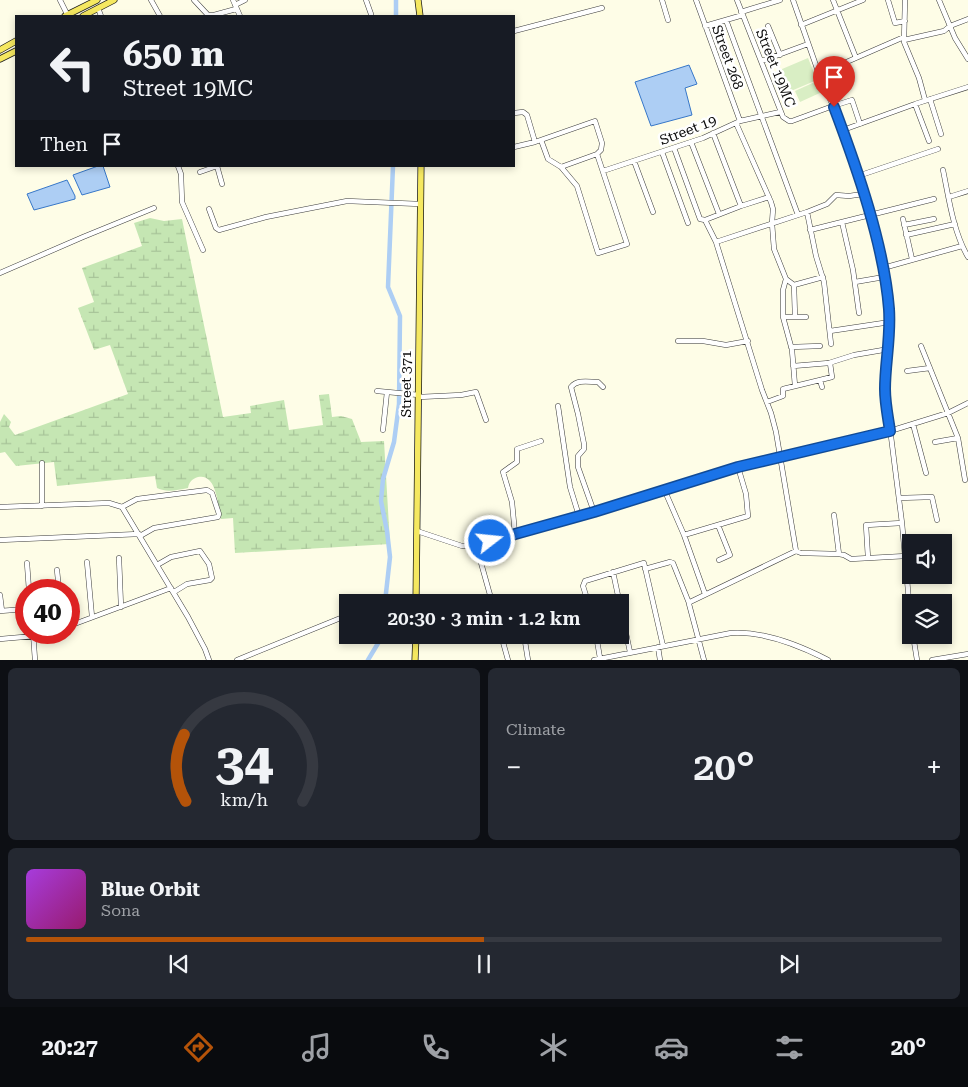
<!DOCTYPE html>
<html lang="en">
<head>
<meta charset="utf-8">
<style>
  body { margin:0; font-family:"Roboto Serif",serif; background:#242831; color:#f1f3f6; height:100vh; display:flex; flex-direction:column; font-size:19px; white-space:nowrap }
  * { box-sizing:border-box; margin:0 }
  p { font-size:16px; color:#9ea1a6 }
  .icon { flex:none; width:28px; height:28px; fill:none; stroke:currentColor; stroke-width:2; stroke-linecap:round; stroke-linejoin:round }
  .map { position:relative; height:660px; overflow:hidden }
  .details { display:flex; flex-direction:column; gap:8px; padding:8px; background:#0d0f14; flex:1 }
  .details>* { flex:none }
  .top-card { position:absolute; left:15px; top:15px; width:500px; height:152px; border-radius:0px; box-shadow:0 2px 8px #0003; background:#171b24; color:#f1f3f6; overflow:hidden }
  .fabs { position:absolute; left:902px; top:534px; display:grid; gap:10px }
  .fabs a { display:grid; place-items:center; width:50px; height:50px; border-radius:0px; background:#171b24; box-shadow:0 2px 8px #0003; font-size:25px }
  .speed { position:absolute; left:15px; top:579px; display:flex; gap:10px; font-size:25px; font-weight:700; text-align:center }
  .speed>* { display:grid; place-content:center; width:65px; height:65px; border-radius:50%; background:#171b24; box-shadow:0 2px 8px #0003; line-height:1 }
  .speed .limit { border:8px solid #d22; background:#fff; color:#111 }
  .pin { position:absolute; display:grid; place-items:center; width:42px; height:42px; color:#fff; margin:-51px -21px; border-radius:50% 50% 50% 0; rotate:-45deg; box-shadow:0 0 5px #0007 }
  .pin .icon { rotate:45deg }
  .me { position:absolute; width:55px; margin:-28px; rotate:74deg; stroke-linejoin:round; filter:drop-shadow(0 0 4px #0008) }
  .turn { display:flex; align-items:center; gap:18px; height:105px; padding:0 25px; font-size:22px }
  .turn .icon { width:65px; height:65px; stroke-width:2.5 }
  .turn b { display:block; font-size:35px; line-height:42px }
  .then { display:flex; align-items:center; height:48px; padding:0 25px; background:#0003; gap:10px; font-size:19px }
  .big { font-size:38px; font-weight:600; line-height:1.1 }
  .details .tile { flex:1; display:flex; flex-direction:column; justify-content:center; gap:8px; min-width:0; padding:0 18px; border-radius:8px; background:#242831 }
  .details .dial { align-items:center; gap:0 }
  .dial svg { height:130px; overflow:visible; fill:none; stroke:#363941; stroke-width:7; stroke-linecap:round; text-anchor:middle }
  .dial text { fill:#f1f3f6; stroke:none }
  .song { display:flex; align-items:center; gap:15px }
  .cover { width:60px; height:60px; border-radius:8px; background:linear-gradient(135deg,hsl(280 70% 55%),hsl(320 70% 35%)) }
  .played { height:5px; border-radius:2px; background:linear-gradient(90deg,#b45309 50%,#363941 50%) }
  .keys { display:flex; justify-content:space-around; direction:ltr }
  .heat { display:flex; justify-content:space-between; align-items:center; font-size:28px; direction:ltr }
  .details .tiles { flex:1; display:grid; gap:8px; grid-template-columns:1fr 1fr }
  .tile:last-child { grid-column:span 2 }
  .trip { position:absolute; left:339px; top:594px; width:290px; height:50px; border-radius:0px; background:#171b24; box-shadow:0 2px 8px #0003; font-weight:600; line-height:50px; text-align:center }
  .menu { display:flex; height:80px; justify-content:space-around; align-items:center; background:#090b0e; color:#9ea1a6 }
  .menu .icon { width:35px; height:35px }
  .menu .on { color:#b45309 }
  .menu b { font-size:22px; color:#f1f3f6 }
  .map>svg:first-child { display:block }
  .wetland { fill:url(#wetland-marsh) }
  .pitch { fill:#d9eec4 }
  .water { fill:#adcef4; stroke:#3777c8 }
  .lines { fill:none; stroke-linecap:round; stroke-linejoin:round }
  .canal { stroke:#adcef4; stroke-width:4.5 }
  .minor-casing { stroke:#3d3d3d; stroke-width:5.5 }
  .major-casing { stroke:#1b1b1b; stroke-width:7 }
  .minor { stroke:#fff; stroke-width:4.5 }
  .major { stroke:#f5e860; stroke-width:5.5 }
  .route-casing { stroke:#114b97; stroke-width:12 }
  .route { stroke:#1a73e8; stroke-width:9 }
  .labels { text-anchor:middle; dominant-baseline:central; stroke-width:5; stroke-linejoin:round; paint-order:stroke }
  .street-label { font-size:14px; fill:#0a0a0a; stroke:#fff }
</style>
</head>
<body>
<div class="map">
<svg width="968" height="660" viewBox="0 0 968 660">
  <defs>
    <pattern id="wetland-marsh" width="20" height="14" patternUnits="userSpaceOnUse" patternTransform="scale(1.25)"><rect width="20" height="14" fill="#c5e6b3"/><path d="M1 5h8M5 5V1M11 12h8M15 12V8" fill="none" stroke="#a8c499"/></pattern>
  </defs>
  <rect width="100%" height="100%" fill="#fefde7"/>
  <path class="wetland" d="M150 218 164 221 182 219 223 417 251 413 250 406 284 400 289 430 323 425 319 395 329 394 332 417 341 416 352 419 361 442 384 441 390 544 235 553 233 518 221 519C218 506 217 473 198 477 192 479 189 482 188 488 177 490 167 493 157 488L155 476 57 486 54 462 16 466 5 452 0 453V422L4 414 11 422 9 427 15 435 128 394 110 345 94 350 78 308 94 302 82 268 142 246 134 223Z"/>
  <path class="pitch" d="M808 58 817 80 784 94 775 72Z
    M817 81 822 92 800 102 795 91Z"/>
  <path class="water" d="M689 65 697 84 685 88 692 115 651 126 635 82Z
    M98 166H103L110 187 82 195 73 175Z
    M67 180 75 196V199L34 210 27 194Z"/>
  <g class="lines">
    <path class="canal" d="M396 0V16
      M385 602 390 557 387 531 381 501 383 479 394 442 399 404 400 316 388 287 393 166
      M368 660 380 640V635"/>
    <g class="minor-casing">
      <path id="minor" d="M60 0 68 16
        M151 0 160 16
        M194 0 208 15H214L236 9
        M233 0 240 16
        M366 0 371 14
        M662 0 668 20
        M696 0 740 121
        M737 0 783 117 789 121H792L833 106 870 215 883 268 889 308 890 334 885 389 902 523 911 624
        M793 0 819 74 833 106 852 100 860 124
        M833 0 856 58
        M888 0 895 23 905 21
        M905 0 904 42 919 78 925 100
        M939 0 955 38 968 59
        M235 5 245 0
        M98 8 101 16
        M741 12 780 0
        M726 20 798 215
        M801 25 863 0
        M705 26 743 15
        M768 26 780 55
        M514 31 602 8
        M904 40 944 31 950 26 968 19
        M762 61 808 44
        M819 74 904 37
        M930 99 941 134
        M915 104 929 141
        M514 113 523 112 527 115 535 142
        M736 123 771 202 773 209 772 223 774 249 786 279 794 285 795 317
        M843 130 915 104 968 87
        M713 133 741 206
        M541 140 548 159 561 167 577 186 598 253 627 244 597 154
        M691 142 719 214
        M514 147 535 142 595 121 602 143 601 150 597 154 561 167
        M674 148 700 219 705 220 741 206 769 197
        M662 152 688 223
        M634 161 653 212
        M178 166 181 174 182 202 203 250
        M217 166 222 184
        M943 170C949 199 953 231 968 257
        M603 171 703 138 740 121 780 112
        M200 172 217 166
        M858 176 938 149
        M949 197 968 191
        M209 209 216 228 219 230 266 217 347 201 420 204
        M807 212 816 256 824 282 831 344
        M903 219 912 259
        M705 220 716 242 762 390 771 413 776 432 796 551
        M842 222 853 270 859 313
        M904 225 934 219
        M810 230 934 199
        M906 235 955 224
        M716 242 807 212 827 204 836 195 849 196 863 194
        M883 268 962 246
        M0 273 83 237 154 208
        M786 279 783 290V317L792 350 795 386
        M855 282 884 277
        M794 285 823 277
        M783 317H806
        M830 331 890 322
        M678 341H703L726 345 748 341
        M921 346 958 438 965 480
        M791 347 820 346
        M793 366 829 363 854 355 889 349
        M907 371 930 368
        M822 387 820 380 832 377 830 363
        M377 391 419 395
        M419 397 461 395 476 392 486 420
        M767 402 783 396V389L820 380
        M558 406 570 487 579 516
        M913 424 926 473
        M383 430 387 392
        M935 442 958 438
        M664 489 684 535 705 594
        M899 498 932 497 937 520
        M42 506V463
        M0 507 109 503 122 507 188 617 205 649 209 660
        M122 507 137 499 207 490 212 493 219 514 218 517 154 528 140 536
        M594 512 578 467V456L584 449V444L578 414 571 387C578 379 588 382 598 382L603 387
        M834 515 839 554
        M718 525 730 555 719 560
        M417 531 462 546 476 545 594 512 738 467 890 431 948 413 968 403
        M515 534 512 502 503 472 517 462V449L541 441
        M684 535 748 516 746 494 738 467
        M0 540 139 534
        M476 545 492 602
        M119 558 121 607
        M868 558 866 525 902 523
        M87 562 92 617
        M27 563 29 590
        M157 565 171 557 200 551 209 564 212 578 210 580 187 584 174 592
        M645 569 670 562 673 563 689 603
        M57 570 59 590
        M613 572 630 652
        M0 595 2 611
        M588 602 583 586 585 581 644 563 663 646
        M0 611 26 609
        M69 626 171 588
        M33 632 35 660
        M501 635 508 660
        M524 635 528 660
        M596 635 600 658
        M913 635 917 660
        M0 639 46 635 52 632
        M658 647 660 660
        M237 660 348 615
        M594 660 731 633C763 631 799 645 828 660
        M704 660 689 604 690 602 796 551 801 553 839 554 844 555 851 559 906 556
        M932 660 968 654"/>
    </g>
    <g class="major-casing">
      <path id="major" d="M418 0 420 16
        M65 16 97 0
        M83 16 114 0
        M0 50 16 41
        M0 59 16 51
        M416 602 421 166
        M415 660 416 635"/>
    </g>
    <use href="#minor" class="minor"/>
    <use href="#major" class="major"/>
  </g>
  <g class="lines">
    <g class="route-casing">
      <path id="route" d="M490 541 594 512 738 467 890 431C888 417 885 403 885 389 885 363 891 337 889 309 884 245 857 168 834 107"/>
    </g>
    <use href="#route" class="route"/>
  </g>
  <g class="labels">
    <g class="street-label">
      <text transform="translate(728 57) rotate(70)">Street 268</text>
      <text transform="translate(776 68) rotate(68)">Street 19MC</text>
      <text transform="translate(688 130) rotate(-21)">Street 19</text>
      <text transform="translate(406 384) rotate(-90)">Street 371</text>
    </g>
  </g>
</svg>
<div class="fabs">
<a><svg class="icon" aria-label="sound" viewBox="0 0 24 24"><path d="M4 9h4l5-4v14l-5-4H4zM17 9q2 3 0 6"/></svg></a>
<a><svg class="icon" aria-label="layers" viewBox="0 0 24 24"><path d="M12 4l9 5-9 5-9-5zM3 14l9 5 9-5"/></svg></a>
</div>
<div class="speed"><div class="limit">40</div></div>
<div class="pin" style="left:834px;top:107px;background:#d93025"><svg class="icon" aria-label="arrive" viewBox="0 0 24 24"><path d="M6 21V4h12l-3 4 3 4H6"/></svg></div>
<svg class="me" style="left:490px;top:541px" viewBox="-20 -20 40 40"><circle r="17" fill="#1a73e8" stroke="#fff" stroke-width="3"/><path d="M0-11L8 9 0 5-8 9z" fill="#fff"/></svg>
<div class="trip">20:30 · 3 min · 1.2 km</div>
<div class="top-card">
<div class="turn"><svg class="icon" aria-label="left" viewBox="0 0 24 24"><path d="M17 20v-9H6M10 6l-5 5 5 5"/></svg><div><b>650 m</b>Street 19MC</div></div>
<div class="then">Then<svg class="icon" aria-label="arrive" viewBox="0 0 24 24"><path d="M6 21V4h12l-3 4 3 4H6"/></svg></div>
</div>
</div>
<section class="details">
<div class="tiles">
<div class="tile dial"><svg viewBox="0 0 100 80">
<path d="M14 69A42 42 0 1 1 86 69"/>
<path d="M14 69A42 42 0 0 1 13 28" stroke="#b45309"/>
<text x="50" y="56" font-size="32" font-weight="700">34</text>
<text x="50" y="72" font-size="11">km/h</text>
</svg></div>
<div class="tile"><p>Climate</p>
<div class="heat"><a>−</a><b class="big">20°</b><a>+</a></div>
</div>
<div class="tile">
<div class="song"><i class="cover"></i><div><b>Blue Orbit</b><p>Sona</p></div></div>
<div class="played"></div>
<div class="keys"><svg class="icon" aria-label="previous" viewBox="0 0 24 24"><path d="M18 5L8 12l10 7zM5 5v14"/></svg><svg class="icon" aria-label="pause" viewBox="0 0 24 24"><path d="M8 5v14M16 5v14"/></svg><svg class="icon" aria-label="next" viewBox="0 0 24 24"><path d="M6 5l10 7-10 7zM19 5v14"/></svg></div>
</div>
</div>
</section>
<nav class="menu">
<b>20:27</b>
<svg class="icon on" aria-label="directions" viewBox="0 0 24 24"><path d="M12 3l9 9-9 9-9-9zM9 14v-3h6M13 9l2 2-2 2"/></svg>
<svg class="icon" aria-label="music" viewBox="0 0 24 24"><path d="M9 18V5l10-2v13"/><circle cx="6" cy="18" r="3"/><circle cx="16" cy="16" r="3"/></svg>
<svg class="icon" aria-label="phone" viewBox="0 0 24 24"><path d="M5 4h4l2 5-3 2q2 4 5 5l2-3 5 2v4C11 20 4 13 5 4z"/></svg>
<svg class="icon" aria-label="climate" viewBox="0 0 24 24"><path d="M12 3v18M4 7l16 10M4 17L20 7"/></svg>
<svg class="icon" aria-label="car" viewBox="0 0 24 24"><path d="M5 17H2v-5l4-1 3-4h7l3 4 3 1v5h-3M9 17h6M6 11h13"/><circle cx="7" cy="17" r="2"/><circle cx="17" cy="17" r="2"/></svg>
<svg class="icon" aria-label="filters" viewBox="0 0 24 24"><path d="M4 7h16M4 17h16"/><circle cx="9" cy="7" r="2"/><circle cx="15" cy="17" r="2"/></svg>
<b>20°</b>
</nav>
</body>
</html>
